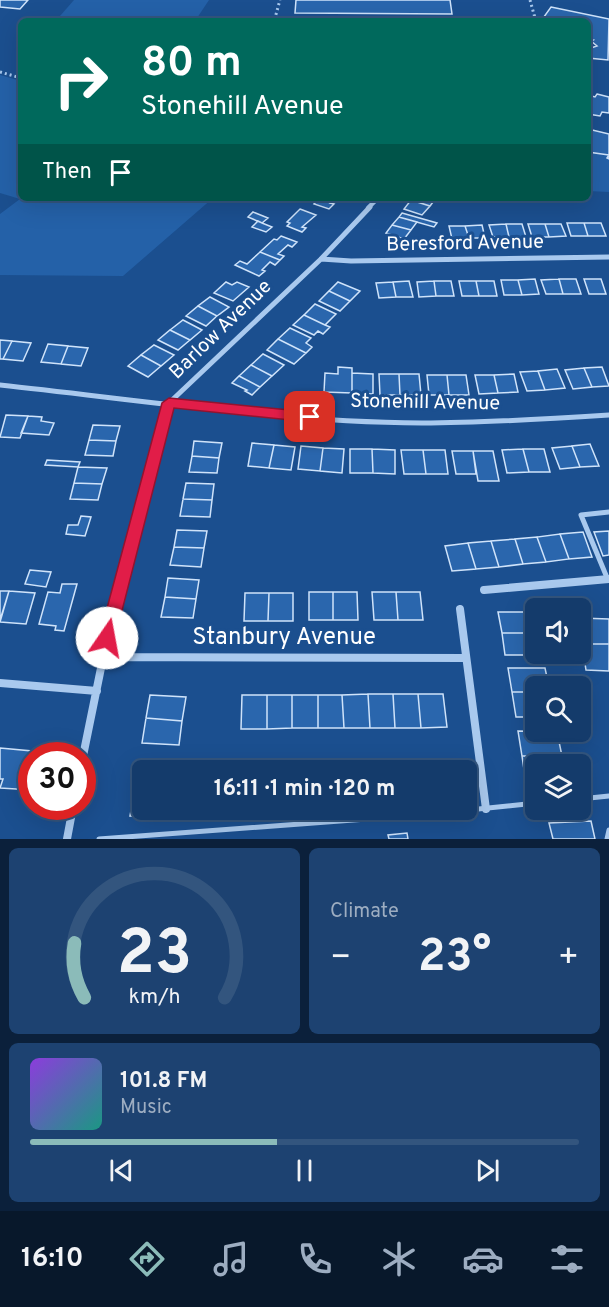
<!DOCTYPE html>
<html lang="en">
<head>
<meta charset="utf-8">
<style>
  body { margin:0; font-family:Overpass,sans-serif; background:#1d4271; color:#f1f3f6; height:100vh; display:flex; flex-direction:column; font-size:22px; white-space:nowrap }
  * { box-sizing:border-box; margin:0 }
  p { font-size:20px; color:#9dadc1 }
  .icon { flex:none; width:33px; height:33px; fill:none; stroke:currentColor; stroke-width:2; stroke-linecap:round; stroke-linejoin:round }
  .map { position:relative; height:839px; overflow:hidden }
  .side { display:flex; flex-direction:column; gap:9px; padding:9px; background:#0b203b; flex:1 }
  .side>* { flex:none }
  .top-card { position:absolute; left:18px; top:18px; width:573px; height:183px; border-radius:9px; box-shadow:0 6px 24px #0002,0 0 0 2px #33557e; background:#00695c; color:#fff; overflow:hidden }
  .buttons { position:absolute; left:525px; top:598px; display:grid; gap:12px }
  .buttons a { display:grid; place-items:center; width:66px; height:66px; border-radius:9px; background:#143b6b; box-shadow:0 6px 24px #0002,0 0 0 2px #33557e; font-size:30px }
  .speed { position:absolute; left:18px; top:742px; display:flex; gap:12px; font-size:30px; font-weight:700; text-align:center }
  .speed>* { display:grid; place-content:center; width:78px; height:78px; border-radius:50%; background:#143b6b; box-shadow:0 6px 24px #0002,0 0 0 2px #33557e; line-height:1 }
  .speed .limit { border:9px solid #d22; background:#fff; color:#111 }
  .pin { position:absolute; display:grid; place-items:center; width:51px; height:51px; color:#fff; margin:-26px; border-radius:12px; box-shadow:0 3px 9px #0006 }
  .me { position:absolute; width:66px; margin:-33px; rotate:12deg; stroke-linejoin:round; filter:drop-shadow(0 0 4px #0008) }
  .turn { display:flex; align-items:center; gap:21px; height:126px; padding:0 24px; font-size:27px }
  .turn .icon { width:78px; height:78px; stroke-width:2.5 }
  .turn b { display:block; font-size:42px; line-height:51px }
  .then { display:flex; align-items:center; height:57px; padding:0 24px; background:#0003; gap:12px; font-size:22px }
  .big { font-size:45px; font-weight:700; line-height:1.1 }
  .side .card { flex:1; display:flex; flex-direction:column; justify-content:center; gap:9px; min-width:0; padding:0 21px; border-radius:9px; background:#1d4271 }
  .side .dial { align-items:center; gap:0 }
  .dial svg { height:156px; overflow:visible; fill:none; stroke:#33557e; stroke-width:7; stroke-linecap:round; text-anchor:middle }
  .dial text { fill:#f1f3f6; stroke:none }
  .song { display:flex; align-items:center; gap:18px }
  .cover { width:72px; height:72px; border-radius:9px; background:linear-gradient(135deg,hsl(270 70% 55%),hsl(170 70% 35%)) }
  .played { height:6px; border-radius:3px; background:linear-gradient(90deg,#8bbbb9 45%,#33557e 45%) }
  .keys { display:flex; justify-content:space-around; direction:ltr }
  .heat { display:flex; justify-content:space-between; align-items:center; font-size:33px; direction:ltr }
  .side .tiles { flex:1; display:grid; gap:9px; grid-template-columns:1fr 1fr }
  .card:last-child { grid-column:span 2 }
  .trip { position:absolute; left:132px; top:760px; width:345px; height:60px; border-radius:9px; background:#143b6b; box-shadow:0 6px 24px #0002,0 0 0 2px #33557e; font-weight:700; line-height:60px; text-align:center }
  .dock { display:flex; height:96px; justify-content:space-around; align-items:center; background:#08182b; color:#9dadc1 }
  .dock .icon { width:42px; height:42px }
  .dock .selected { color:#8bbbb9 }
  .dock b { font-size:27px; color:#f1f3f6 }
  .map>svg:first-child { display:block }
  .green { fill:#2461a8 }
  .building { fill:#2a66ad; stroke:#cfe3fa; stroke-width:1.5 }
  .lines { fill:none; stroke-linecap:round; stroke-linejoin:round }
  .path { stroke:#a9c9ee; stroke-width:3; stroke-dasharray:2 3; stroke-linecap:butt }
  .service { stroke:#a9c9ee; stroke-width:5 }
  .minor-far2 { stroke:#a9c9ee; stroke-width:4.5 }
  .minor-far1 { stroke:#a9c9ee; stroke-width:5 }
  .minor { stroke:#a9c9ee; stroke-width:8 }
  .route { fill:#e11d48; stroke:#92132f; stroke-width:1.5 }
  .labels { text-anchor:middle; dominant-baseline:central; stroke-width:6; stroke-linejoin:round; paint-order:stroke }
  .street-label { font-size:20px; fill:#fff; stroke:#1b4f8f }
  .near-street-label { font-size:24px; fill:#fff; stroke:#1b4f8f }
</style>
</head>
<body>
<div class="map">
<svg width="609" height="839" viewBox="0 0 609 839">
  <rect width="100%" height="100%" fill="#1b4f8f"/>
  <path class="green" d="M74 0H209L195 21H101L60 16Z
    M0 75 21 81V198H213L123 276 0 275V214L20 199 0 193Z
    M588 152 609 155V192L588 191Z"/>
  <path class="building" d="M0 0H28L20 9 0 7Z
    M296 0H450L452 14 295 13Z
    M551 7 609 19 608 60 588 58V49L597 46 591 41 593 40 588 39V21H541Z
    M597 94 609 97V113L602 112 600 116 588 114V95L595 97Z
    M588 129 609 134V159L607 158 609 155 588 152Z
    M314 198H335L330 203 334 204 329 209 314 204 318 199Z
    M412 198H436L430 206 411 200Z
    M411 200 430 206 422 215 404 209Z
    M300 209 316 215 302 227 306 228 302 232 287 226 290 223 287 222Z
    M253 212 268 218 262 223 248 217Z
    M402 213 437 223 434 227 399 217Z
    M399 217 417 222 411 230 392 225Z
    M258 221 262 223 272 227 266 232 252 227Z
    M567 223H584L588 236H571Z
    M584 223H601L606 236H588Z
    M506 224H522L526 237H509Z
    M506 224 509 237H493L489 225Z
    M528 224H545L549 237H532Z
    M545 224H561L566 236 549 237Z
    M392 225 411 230 404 239 386 233Z
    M482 225 485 238H469L465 226Z
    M449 226H465L469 238 452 239Z
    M281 236 297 242 292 247 288 245 278 254 284 256 280 260 260 252 274 239 277 240Z
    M260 252 280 260 275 265 270 262 262 270 265 271 259 276 235 265 240 261 247 264Z
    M535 279 539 294 522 295 518 280Z
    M559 279 563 294H546L541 280Z
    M559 279H576L581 294H563Z
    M584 279H601L606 294H589Z
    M501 280H518L522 295H504Z
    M409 281 413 297H396L393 282Z
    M434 281H451L454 296H436Z
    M434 281 436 296 419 297 417 282Z
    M459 281H476L479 296H462Z
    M476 281H494L497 296H479Z
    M226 282 232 285 237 282 249 287 233 301 214 293Z
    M338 282 360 291 350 301 329 291Z
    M393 282 396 297 379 298 376 283Z
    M329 291 350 301 340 311 319 301Z
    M210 297 229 307 217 316 198 306Z
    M315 304 336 314 325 325 304 315Z
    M198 306 217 316 206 326 186 316Z
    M304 315 325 325 330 327 323 334 318 331 314 335 293 325Z
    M183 320 202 330 190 340 170 330Z
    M290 328 311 338 306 343 312 347 306 353 278 339Z
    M170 330 190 340 178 350 158 340Z
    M278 339 306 353 294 364 267 350Z
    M0 340 12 341 3 359H0Z
    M12 341 31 343 23 361 3 359Z
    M48 344 68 346 61 364 41 362Z
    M154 345 174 355 161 366 141 355Z
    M68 346 88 348 81 366 61 364Z
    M263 354 284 365 272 376 251 365Z
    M141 355 161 366 148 377 128 366Z
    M251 365 272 376 260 387 239 376Z
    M338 367 352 368V393L324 392 325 373 338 374Z
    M602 367 609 386 592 387 584 368Z
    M584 368 592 387 573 389 565 370Z
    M557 369 565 388 545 390 538 371Z
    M538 371 545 390 527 391 520 372Z
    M352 373 373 374V394L352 393Z
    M379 374H399L400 395H380Z
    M399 374H419L421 395H400Z
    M514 374 518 392 498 393 494 375Z
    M427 375H447L449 395H429Z
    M447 375H466L469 395H449Z
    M475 375H494L498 393 479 394Z
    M239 376 260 387 252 395 245 391 247 390 232 383Z
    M6 415 28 416 20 438 0 437Z
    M28 416 42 417 41 421 54 423 49 435 21 433Z
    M93 425 120 426 116 441 89 440Z
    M89 440 116 441 113 456 85 455Z
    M194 441 222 443 219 458 192 456Z
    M252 443 274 445 269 468 248 466Z
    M590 444 599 466 580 467 572 446Z
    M274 445 295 447 291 470 269 468Z
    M301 446 323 448 320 471 298 469Z
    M572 446 580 467 560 469 552 448Z
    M323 448 344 449 342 473 320 471Z
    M350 449H372L373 473H350Z
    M372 449 395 450V474L373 473Z
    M523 449 529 472 507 473 502 450Z
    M523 449H544L550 472H529Z
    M401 450H423L426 474H404Z
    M423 450H445L448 474H426Z
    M452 451H473L476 474H456Z
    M473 451H493L499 481H478Z
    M192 456 219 458 217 473 189 472Z
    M47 460 80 462 78 467 45 465Z
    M78 467 107 468 102 484 74 483Z
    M74 483 102 484 98 500 70 499Z
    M186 483 214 484 212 500 183 499Z
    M183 499 212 500 210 517 180 516Z
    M81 516 91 517 85 536 66 534 68 525H78Z
    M177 530 207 531 204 548 174 547Z
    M609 531V555L603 556 594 532Z
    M583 532 592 557 569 559 560 534Z
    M560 534 569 559 546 562 537 537Z
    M537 537 546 562 523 564 515 539Z
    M515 539 523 564 499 567 491 541Z
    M491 541 499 567 476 569 468 543Z
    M468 543 476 569 452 571 445 546Z
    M174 547 204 548 201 567 170 565Z
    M30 570 51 572 46 587 25 584Z
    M168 578 199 580 196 599 165 597Z
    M62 584H77L64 631 55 630 56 626 39 624 48 592 60 593Z
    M0 591H9L0 620Z
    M9 591 35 593 26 624 0 622Z
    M309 592H333V620H309Z
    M333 592H357L358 620H333Z
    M372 592H396L398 620H374Z
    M396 592H420L423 620H398Z
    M245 593H269L268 621H244Z
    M269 593H293V621H268Z
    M165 597 196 599 193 618 161 617Z
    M498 612H533L536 633H502Z
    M580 618 609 619V644H582Z
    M502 633H536V654L540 655H505Z
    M582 644H609V671L586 670Z
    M508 668H545L549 687H536V692H512Z
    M512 692H536V717H516Z
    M368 694 370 728H344L342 695Z
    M368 694H393L395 728H370Z
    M393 694H418L421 728H395Z
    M418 694H443L447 727 421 728Z
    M150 695 186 697 182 721 146 718Z
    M242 695H267V729H241Z
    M267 695H292V728L267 729Z
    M292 695H318V728H292Z
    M318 695H342L344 728H318Z
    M146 718 182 721 179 745 142 743Z
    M518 731 557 732 562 756H522Z
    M0 748 32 751 30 757 32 790 0 788 3 779H0Z
    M522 756H562L563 765H536V783H526Z
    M140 764 176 766 175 771H142V790L135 789Z
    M135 789 142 790V810H169L168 818 130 816Z
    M591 821 595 839H553L549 823Z
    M407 833 408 839H389L388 835Z"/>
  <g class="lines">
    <path class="path" d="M530 0 535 18 532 21
      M269 21 275 18 280 0
      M0 72 21 78"/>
    <path class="service" d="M608 580 581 515 609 512
      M580 799 609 796
      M99 839 420 815 536 803
      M607 839 609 830"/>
    <path class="minor-far2" d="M368 208 378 198"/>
    <path class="minor-far1" d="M321 259 351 261 609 257
      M0 385C140 400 281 422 422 423 485 423 547 419 609 415
      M148 481 169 403 321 259 370 207"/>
    <path class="minor" d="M484 590 609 579
      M460 609 486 809
      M103 657 465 658
      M0 683 97 691
      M82 761 111 619 148 480
      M67 839 73 807"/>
  </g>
  <path class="route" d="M169 398 310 412 317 417 310 422 174 408 115 638 113 643 107 645 101 643 99 638 162 403Z"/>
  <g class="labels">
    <g class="street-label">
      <text transform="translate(465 244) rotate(-1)">Beresford Avenue</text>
      <text transform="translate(221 330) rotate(-44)">Barlow Avenue</text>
      <text transform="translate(425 403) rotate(1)">Stonehill Avenue</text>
    </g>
    <g class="near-street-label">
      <text x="284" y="638">Stanbury Avenue</text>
    </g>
  </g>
</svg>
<div class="buttons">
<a><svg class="icon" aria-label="sound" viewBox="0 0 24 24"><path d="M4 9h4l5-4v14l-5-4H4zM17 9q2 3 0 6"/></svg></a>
<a><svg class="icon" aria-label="search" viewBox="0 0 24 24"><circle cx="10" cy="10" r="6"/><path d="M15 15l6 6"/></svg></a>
<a><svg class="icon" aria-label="layers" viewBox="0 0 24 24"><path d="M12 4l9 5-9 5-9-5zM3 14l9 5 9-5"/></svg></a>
</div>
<div class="speed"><div class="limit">30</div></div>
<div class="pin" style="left:310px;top:417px;background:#d93025"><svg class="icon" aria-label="arrive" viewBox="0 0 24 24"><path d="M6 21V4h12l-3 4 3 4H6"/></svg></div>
<svg class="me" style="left:107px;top:638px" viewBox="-20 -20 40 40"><circle r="19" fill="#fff"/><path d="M0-13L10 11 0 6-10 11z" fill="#e11d48"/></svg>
<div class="trip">16:11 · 1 min · 120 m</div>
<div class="top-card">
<div class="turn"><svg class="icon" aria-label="right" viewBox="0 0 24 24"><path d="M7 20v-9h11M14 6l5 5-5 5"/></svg><div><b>80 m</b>Stonehill Avenue</div></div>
<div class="then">Then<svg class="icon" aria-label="arrive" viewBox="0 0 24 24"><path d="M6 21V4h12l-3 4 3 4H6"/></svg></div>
</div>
</div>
<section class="side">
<div class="tiles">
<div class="card dial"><svg viewBox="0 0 100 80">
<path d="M14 69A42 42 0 1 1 86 69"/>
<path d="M14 69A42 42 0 0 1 9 41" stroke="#8bbbb9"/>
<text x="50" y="56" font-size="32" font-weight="700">23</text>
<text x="50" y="72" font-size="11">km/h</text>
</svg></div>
<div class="card"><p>Climate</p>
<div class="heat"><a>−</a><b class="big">23°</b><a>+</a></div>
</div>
<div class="card">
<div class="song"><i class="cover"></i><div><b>101.8 FM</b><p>Music</p></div></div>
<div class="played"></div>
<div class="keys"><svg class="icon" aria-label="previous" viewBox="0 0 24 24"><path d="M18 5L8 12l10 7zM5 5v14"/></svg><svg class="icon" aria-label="pause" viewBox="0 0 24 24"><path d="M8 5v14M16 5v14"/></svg><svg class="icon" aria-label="next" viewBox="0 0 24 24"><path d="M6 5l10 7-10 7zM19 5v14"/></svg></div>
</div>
</div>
</section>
<nav class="dock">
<b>16:10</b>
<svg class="icon selected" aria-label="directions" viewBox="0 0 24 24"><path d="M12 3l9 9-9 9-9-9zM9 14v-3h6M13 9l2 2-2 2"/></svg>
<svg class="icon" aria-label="music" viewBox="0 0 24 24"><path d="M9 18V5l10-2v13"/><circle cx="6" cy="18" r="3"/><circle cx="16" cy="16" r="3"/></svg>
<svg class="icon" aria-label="phone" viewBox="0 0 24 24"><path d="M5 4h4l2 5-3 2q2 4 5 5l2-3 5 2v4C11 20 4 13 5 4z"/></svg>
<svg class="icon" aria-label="climate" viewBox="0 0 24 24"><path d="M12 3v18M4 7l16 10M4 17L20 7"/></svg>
<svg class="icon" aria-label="car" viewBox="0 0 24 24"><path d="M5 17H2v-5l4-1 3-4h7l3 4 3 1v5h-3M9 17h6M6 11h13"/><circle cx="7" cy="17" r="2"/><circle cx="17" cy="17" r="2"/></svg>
<svg class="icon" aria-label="filters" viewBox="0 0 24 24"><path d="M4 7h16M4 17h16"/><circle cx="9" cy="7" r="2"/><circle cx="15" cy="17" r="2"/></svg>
</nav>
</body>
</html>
